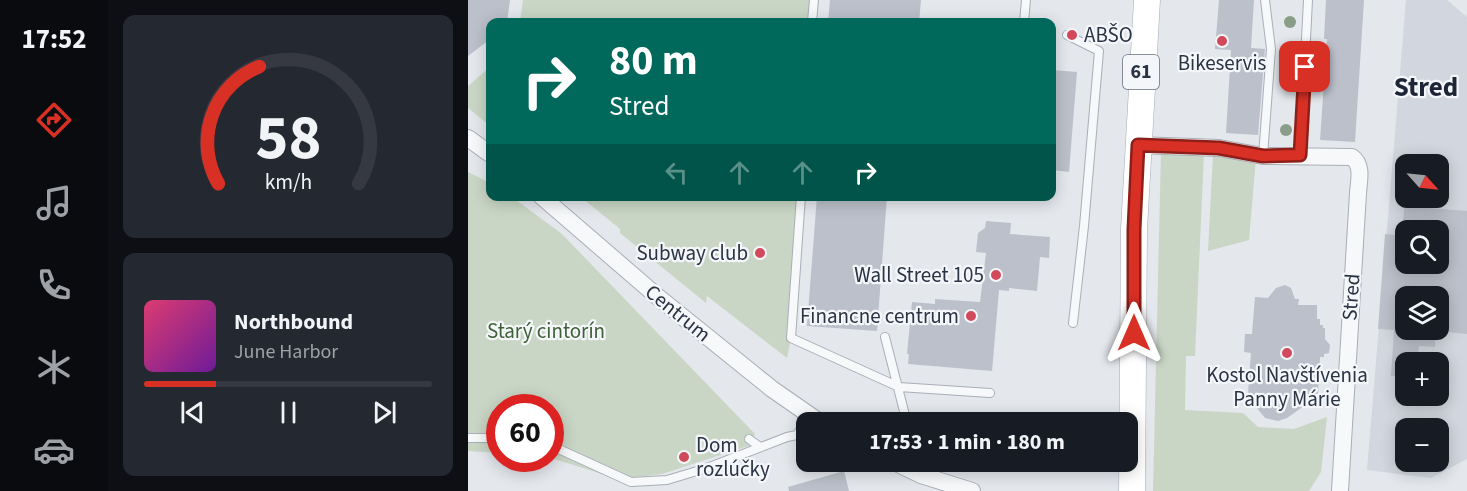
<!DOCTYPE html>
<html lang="en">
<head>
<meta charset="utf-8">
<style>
  body { margin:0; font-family:"Source Sans 3",sans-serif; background:#242831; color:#f1f3f6; height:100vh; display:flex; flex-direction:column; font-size:22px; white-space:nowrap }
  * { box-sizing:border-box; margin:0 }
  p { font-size:20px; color:#9ea1a6 }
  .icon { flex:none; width:33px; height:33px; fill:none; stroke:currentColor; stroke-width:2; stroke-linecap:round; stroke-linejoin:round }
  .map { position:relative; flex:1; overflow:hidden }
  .sheet { display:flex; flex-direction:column; gap:15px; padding:15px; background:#0d0f14; width:360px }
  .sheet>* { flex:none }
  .guide { position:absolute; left:18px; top:18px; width:570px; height:183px; border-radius:12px; box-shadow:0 3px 15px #0003; background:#00695c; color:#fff; overflow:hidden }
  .needle { width:39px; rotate:117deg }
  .fabs { position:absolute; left:927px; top:154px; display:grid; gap:12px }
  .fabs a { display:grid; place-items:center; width:54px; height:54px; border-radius:12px; background:#171b24; box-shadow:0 3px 15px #0003; font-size:30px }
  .speed { position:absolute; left:18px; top:394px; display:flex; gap:12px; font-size:30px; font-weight:700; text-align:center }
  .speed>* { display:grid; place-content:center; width:78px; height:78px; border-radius:50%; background:#171b24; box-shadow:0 3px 15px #0003; line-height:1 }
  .speed .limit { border:9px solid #d22; background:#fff; color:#111 }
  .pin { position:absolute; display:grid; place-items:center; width:51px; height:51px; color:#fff; margin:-26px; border-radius:12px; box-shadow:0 3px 9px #0006 }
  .me { position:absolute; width:66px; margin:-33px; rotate:0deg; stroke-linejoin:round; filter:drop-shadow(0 0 4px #0008) }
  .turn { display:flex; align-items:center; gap:21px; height:126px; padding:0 24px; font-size:27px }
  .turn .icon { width:78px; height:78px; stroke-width:2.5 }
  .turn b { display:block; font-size:42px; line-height:51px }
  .lanes { display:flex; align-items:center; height:57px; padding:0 24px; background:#0003; justify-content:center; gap:30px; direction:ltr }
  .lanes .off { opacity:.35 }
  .sheet .tile { flex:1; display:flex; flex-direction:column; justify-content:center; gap:9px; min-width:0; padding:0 21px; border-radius:12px; background:#242831 }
  .sheet .dial { align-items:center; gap:0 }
  .dial svg { height:156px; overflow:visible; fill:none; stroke:#363941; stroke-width:7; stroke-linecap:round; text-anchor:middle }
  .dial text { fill:#f1f3f6; stroke:none }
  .song { display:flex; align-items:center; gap:18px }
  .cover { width:72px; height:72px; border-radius:9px; background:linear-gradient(135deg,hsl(340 70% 55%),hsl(280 70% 35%)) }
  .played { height:6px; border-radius:3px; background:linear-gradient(90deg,#d93025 25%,#363941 25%) }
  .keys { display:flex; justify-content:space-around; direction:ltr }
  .trip { position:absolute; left:328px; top:412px; width:342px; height:60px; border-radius:12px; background:#171b24; box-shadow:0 3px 15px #0003; font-weight:700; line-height:60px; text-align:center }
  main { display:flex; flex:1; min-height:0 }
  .dock { display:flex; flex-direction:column; width:108px; justify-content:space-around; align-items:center; background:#090b0e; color:#9ea1a6 }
  .dock .icon { width:42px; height:42px }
  .dock .selected { color:#d93025 }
  .dock b { font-size:27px; color:#f1f3f6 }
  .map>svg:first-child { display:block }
  .built { fill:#d2d6de; fill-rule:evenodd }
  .green { fill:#c9d6c5 }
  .building { fill:#bbc0ca }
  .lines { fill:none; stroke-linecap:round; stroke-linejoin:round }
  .lane-casing { stroke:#a9aeb7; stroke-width:10 }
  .street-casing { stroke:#a9aeb7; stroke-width:18 }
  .primary-casing { stroke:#a3abb8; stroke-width:27 }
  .lane { stroke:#f7f8fa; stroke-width:8 }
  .street { stroke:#f7f8fa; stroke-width:16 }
  .primary { stroke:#fff; stroke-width:26 }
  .tree { fill:#899d89 }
  .route-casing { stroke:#8d1f18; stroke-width:15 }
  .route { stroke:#d93025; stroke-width:10 }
  .poi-dot { fill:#d1495b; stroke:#f4f6f9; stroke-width:2 }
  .labels { text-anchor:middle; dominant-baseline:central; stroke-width:4.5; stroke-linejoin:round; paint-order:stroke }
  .shield { fill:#f4f6f9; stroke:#676e7b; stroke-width:1.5 }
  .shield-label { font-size:20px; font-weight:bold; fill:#2b3445 }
  .poi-label { font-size:21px; fill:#2b3445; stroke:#f4f6f9; text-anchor:end }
  .street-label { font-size:21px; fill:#2b3445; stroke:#f4f6f9 }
  .park-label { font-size:21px; fill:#3f6138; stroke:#f4f6f9 }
  .district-label { font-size:27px; font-weight:bold; fill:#1d2536; stroke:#f4f6f9 }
</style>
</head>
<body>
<main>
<nav class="dock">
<b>17:52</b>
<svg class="icon selected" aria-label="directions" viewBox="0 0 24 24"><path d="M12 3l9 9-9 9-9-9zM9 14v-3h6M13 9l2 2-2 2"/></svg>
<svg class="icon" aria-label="music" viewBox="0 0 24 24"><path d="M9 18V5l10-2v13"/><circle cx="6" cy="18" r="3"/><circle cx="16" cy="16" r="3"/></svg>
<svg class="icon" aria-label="phone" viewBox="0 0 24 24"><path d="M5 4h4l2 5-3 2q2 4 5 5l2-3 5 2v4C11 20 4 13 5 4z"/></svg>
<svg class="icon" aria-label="climate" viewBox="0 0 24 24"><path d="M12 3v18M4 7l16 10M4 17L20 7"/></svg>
<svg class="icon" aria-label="car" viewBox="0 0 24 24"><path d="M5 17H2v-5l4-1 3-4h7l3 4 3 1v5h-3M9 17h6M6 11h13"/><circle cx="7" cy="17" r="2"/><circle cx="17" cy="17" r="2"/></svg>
</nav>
<section class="sheet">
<div class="tile dial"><svg viewBox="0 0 100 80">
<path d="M14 69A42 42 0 1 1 86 69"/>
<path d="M14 69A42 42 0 0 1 35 9" stroke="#d93025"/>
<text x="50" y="56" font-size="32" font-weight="700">58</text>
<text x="50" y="72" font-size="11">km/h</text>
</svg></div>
<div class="tile">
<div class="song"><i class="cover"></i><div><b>Northbound</b><p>June Harbor</p></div></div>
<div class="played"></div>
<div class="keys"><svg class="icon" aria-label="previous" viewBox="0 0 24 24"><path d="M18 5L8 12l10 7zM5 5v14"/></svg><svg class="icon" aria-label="pause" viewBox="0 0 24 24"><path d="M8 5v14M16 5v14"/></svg><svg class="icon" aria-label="next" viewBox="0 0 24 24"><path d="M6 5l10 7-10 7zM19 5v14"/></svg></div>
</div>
</section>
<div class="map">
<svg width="999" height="491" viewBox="0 0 999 491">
  <rect width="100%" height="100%" fill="#e4e7ec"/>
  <path class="built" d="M938 0H979L999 17V459L963 478 899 470ZM938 165H970V198H938ZM938 231H970V264H938ZM938 297H970V330H938ZM938 363H970V396H938ZM938 429H970V462H938Z"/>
  <path class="green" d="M55 0H346L344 22H52Z
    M22 67V126L0 108V86Z
    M693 150 736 153 727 356H718L717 410 775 413 790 427 826 429 859 417 853 472 841 491H685Z
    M745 154 788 158 781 240 740 251Z
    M0 172 22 183V196L44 197 94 234 287 434 280 446 194 474 150 479 83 458 82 408H32L31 453 0 451Z
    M113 197H333L323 338 319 358 239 296 238 303 152 233V229Z"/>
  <path class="building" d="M0 0H42L39 22H22L21 40 0 56Z
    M362 0H453L451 22H360Z
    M751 0H786L783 48 797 49 790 135 758 133 763 50 747 49Z
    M858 0H896L887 142 852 140 859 39H856Z
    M584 70 609 72 601 172 584 170Z
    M349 196H419L409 331 339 326Z
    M937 198H962L961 208 999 211V334L970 331V297H938V330H968L967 347 951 346 949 363H938V377L923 376 926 330 910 329 917 234 938 236V264H970V231H934Z
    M518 221 543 223 542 234 582 237 581 258 572 257 569 291 541 288V291L531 290 524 371 440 364 441 354H439L444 302 467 304V299L512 302 518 253 508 252 510 233 517 228Z
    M817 285 823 288 827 299H831L830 305H849V319H852V325H855V328H857V339L862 345 861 353 856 354V357H852L850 394H841L843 401 819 418 810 421 797 418 788 407H779L783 353 776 352 777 334H784L787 297 800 298 808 288Z
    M376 471 381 491H321L320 487Z"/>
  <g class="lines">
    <g class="lane-casing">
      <path id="lane" d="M344 22 346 0
        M556 22 558 0
        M599 35 631 51 616 226 605 323
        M832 155 840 0
        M795 156 803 49 797 0
        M333 196 323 338 431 387 522 393
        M417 337 439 423
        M0 438H32
        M281 439 292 447
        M82 445 163 482 199 480 239 468 319 437 329 435 341 415"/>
    </g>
    <g class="street-casing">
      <path id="street" d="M0 138 22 154
        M670 145 751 148 795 156 884 157C895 165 891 180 890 193L872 491
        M73 196 190 297 304 389 353 423
        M426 462 453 475 504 491"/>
    </g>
    <g class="primary-casing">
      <path id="primary" d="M664 491 666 229 679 0"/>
    </g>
    <use href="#lane" class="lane"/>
    <use href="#street" class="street"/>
    <use href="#primary" class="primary"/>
  </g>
  <g class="tree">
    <circle cx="822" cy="22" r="6"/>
    <circle cx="819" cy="82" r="6"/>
    <circle cx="818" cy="130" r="6"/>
  </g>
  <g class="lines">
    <g class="route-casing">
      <path id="route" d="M666 333V229L670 145 751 148 795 156 832 155 837 67"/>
    </g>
    <use href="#route" class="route"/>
  </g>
  <g class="poi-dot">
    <circle cx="604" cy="35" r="6"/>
    <circle cx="754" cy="41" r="6"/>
    <circle cx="292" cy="253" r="6"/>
    <circle cx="528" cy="275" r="6"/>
    <circle cx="503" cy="316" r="6"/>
    <circle cx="819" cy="353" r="6"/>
    <circle cx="216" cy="457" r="6"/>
  </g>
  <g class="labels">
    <rect class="shield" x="655" y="55" width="36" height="34" rx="4.5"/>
    <g class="shield-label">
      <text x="673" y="72">61</text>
    </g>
    <g class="poi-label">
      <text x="616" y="35" text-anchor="start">ABŠO</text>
      <text x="754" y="63" text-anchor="middle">Bikeservis</text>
      <text x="280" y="253">Subway club</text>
      <text x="516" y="275">Wall Street 105</text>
      <text x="491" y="316">Financne centrum</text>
      <text x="819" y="375" text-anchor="middle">Kostol Navštívenia<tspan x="819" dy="24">Panny Márie</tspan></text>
      <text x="228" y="445" text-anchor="start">Dom<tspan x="228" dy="24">rozlúčky</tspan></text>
    </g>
    <g class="street-label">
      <text transform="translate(883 297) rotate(-86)">Stred</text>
      <text transform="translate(210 313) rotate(39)">Centrum</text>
    </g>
    <g class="park-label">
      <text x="78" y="331">Starý cintorín</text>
    </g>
    <g class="district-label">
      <text x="958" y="87">Stred</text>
    </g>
  </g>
</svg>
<div class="fabs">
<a><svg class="needle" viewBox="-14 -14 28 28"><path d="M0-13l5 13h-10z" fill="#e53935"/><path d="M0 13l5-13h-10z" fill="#9ea1a6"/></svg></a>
<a><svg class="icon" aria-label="search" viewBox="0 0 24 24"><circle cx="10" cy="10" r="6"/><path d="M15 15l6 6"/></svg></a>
<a><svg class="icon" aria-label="layers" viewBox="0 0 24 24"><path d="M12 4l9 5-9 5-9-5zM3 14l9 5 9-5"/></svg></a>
<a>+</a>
<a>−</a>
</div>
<div class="speed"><div class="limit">60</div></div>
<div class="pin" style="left:837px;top:67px;background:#d93025"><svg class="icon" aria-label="arrive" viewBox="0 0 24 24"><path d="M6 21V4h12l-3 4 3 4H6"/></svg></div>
<svg class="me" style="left:666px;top:333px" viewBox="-20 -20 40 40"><path d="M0-17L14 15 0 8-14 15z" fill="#d93025" stroke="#fff" stroke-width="4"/></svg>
<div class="trip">17:53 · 1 min · 180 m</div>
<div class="guide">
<div class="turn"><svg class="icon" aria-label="right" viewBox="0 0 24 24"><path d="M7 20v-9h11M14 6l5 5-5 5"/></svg><div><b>80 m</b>Stred</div></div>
<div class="lanes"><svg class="icon off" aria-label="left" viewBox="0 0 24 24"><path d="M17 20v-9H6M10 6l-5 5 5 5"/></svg><svg class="icon off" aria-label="ahead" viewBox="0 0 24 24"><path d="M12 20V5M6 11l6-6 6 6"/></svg><svg class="icon off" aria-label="ahead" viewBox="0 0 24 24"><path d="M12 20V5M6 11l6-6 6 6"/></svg><svg class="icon" aria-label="right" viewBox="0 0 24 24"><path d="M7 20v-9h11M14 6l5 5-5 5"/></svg></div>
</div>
</div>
</main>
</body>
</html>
